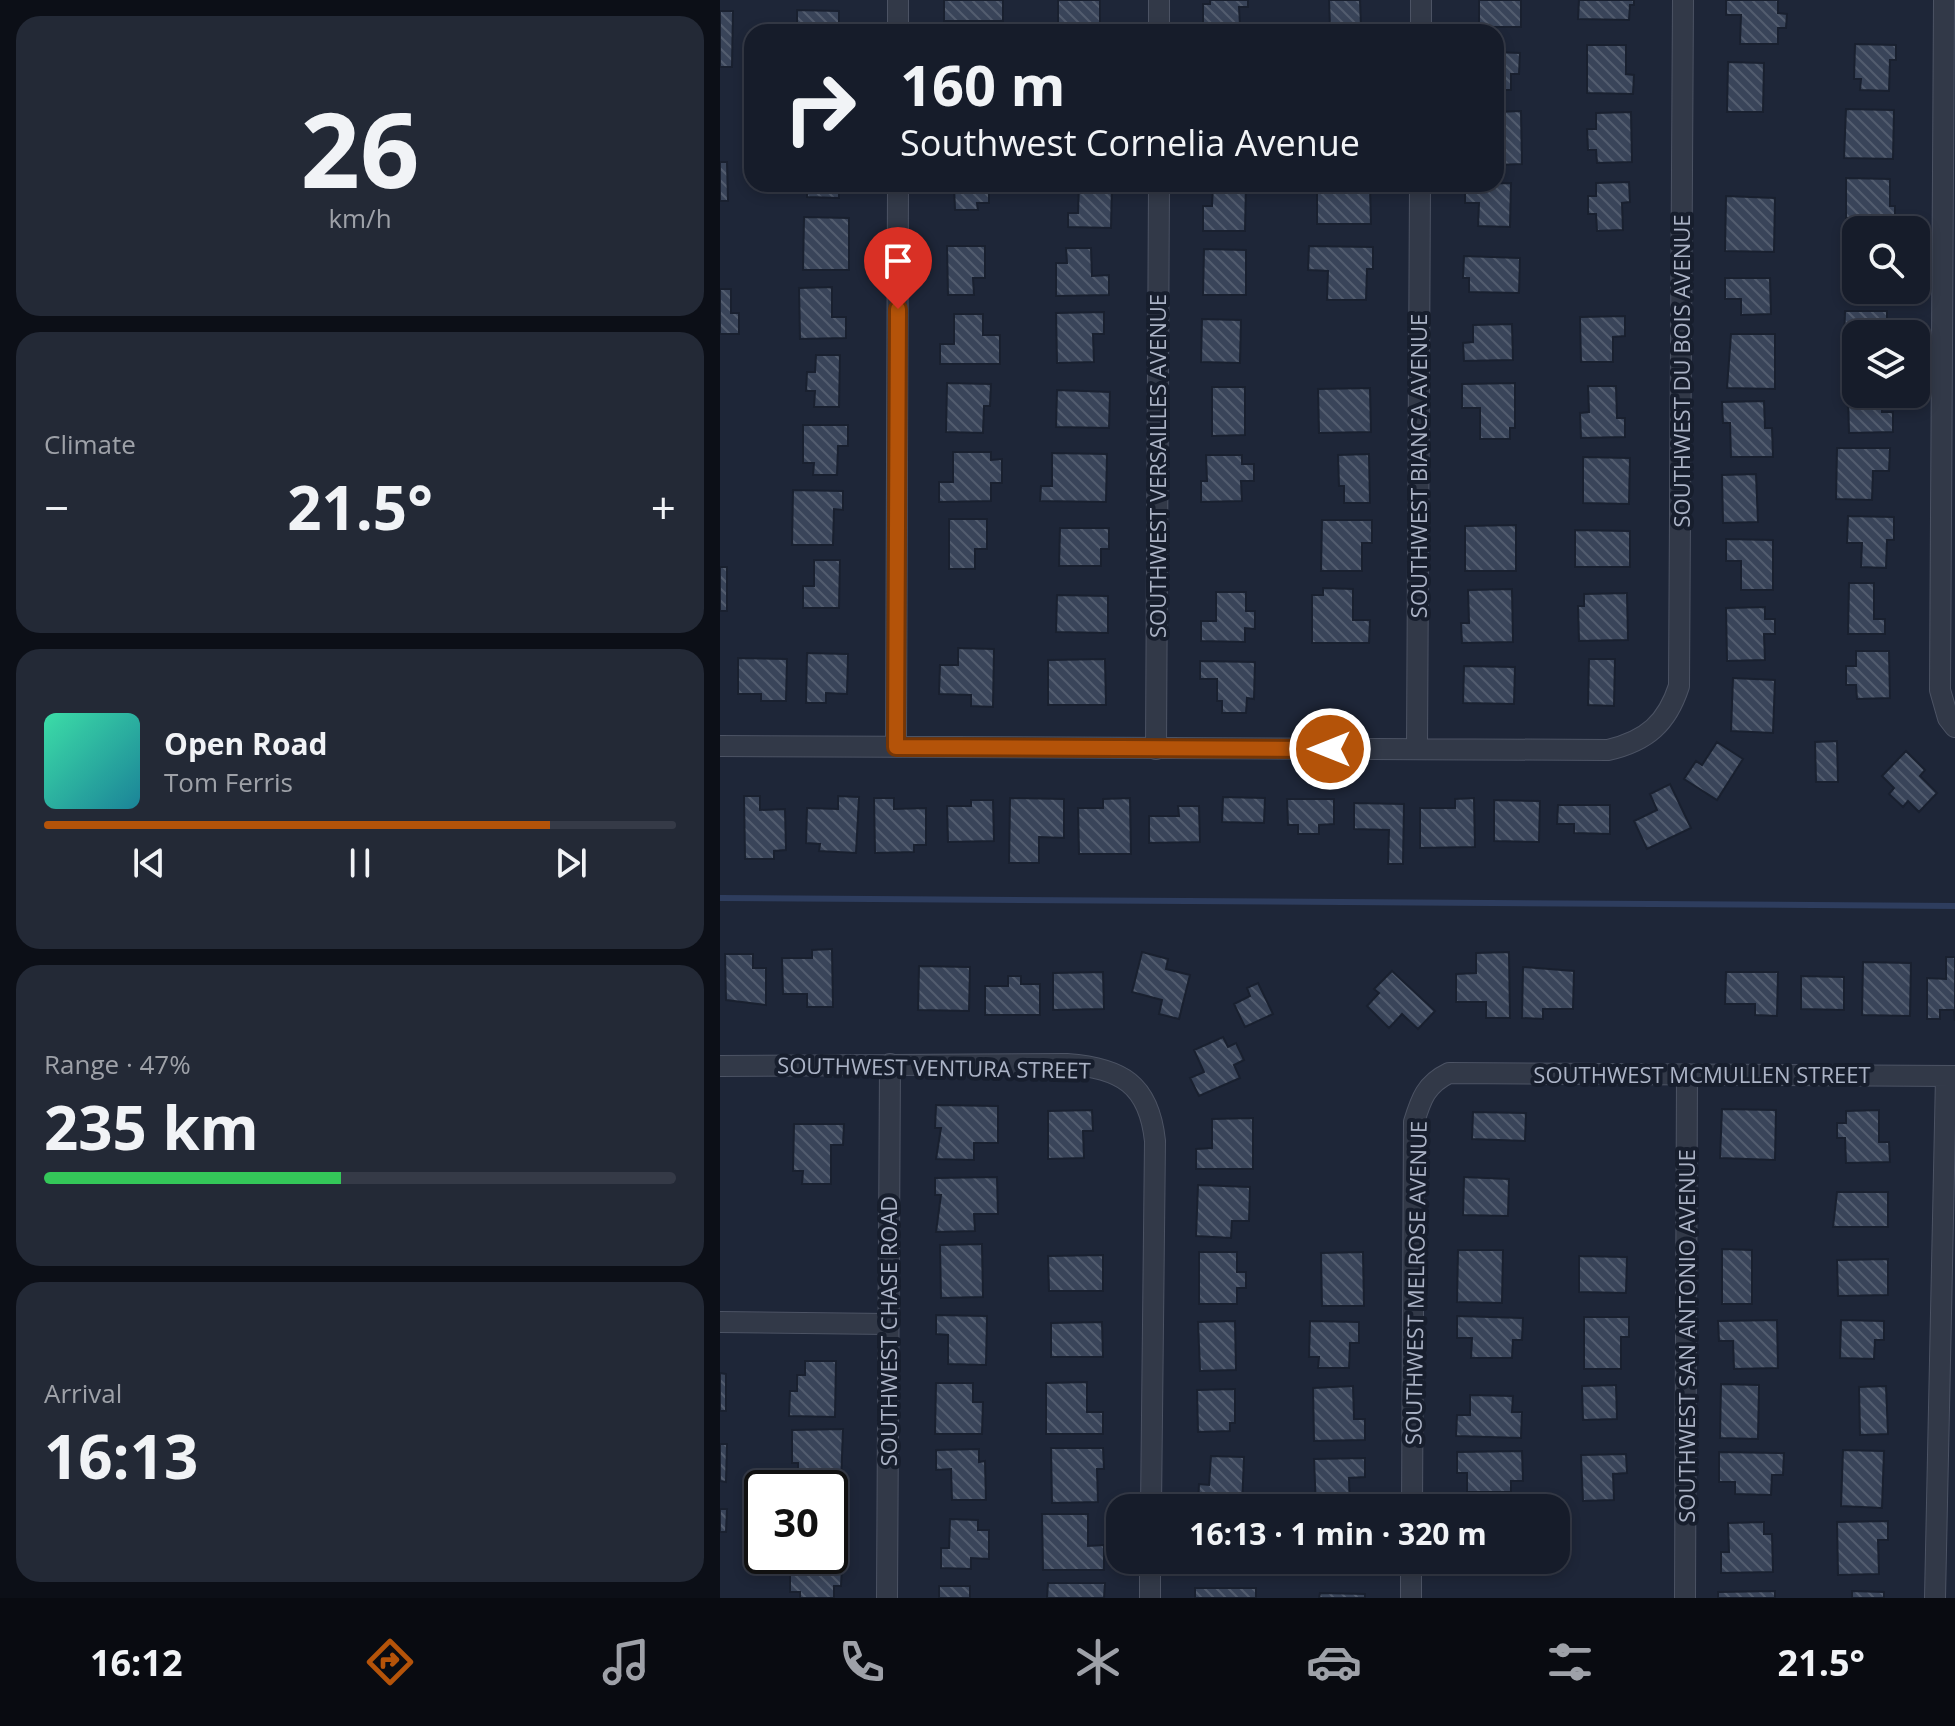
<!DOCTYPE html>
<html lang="en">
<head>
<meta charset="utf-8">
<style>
  body { margin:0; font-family:"Open Sans",sans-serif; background:#232936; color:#f1f3f6; height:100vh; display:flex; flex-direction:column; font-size:30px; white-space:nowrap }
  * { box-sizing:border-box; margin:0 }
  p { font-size:26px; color:#9ea1a8 }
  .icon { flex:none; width:44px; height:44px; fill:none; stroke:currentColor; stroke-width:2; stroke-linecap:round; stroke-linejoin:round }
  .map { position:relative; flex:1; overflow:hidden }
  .sheet { display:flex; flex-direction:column; gap:16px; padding:16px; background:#0c0f17; width:720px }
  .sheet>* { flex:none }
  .guide { position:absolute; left:24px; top:24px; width:760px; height:168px; border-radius:24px; box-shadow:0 4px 12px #0003,0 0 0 2px #353a47; background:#161c2a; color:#f1f3f6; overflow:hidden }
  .fabs { position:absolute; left:1122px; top:216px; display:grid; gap:16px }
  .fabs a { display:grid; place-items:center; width:88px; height:88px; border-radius:16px; background:#161c2a; box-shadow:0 4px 12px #0003,0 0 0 2px #353a47; font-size:40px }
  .speed { position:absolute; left:24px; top:1470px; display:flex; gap:16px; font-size:40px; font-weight:700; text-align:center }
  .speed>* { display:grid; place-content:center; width:104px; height:104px; border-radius:50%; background:#161c2a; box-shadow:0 4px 12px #0003,0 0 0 2px #353a47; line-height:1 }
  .speed .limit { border:4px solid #111; border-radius:12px; background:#fff; color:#111 }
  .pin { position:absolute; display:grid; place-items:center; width:68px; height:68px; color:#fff; margin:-82px -34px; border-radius:50% 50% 50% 0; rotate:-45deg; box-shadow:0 0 8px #0007 }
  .pin .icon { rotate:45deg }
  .me { position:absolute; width:88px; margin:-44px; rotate:270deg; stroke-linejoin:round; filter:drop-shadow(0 0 6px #0008) }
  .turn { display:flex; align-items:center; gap:28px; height:168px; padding:0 24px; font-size:36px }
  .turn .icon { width:104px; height:104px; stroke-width:2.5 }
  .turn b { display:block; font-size:56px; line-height:68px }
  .big { font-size:60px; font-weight:700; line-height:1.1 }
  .sheet .tile { flex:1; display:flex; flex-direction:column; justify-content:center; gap:12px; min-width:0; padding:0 28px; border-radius:24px; background:#232936 }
  .sheet .dial { align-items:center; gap:0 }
  .dial b { font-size:104px; line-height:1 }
  .song { display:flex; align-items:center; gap:24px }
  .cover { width:96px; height:96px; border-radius:12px; background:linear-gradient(135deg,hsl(160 70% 55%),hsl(190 70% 35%)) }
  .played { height:8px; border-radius:4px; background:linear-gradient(90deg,#b45309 80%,#353a47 80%) }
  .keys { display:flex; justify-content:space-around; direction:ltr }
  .heat { display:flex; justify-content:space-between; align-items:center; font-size:44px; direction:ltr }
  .charge { height:12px; border-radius:6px; background:linear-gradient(90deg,#34c759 47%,#353a47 0) }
  .trip { position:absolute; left:386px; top:1494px; width:464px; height:80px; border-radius:24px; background:#161c2a; box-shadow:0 4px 12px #0003,0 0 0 2px #353a47; font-weight:700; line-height:80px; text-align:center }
  .dock { display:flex; height:128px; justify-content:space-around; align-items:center; background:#090b11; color:#9ea1a8 }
  .dock .icon { width:56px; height:56px }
  .dock .active { color:#b45309 }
  .dock b { font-size:36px; color:#f1f3f6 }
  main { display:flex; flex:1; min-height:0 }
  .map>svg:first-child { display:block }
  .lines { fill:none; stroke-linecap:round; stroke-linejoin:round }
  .stream { stroke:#2e3d5e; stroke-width:6 }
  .building { fill:url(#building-back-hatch); stroke:#19202f; stroke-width:2 }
  .minor-casing { stroke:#4c5364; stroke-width:22 }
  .minor { stroke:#323948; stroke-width:20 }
  .route-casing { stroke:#753606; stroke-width:20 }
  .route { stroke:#b45309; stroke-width:14 }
  .labels { text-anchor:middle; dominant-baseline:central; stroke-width:8; stroke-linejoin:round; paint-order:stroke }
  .street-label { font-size:22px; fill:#abb3c6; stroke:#171e2d }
</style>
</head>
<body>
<main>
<section class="sheet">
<div class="tile dial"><b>26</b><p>km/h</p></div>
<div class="tile"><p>Climate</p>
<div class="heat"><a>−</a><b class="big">21.5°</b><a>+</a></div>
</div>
<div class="tile">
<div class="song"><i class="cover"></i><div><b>Open Road</b><p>Tom Ferris</p></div></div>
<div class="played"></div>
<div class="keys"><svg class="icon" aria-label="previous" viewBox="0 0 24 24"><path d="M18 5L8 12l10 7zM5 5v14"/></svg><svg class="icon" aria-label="pause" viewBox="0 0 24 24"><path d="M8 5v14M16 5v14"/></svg><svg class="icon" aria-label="next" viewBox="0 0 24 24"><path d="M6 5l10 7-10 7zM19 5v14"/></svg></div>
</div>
<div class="tile"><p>Range · 47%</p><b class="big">235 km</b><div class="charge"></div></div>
<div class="tile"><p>Arrival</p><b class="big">16:13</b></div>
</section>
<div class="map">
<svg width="1235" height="1598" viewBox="0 0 1235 1598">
  <defs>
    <pattern id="building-back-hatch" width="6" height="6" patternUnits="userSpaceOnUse" patternTransform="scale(2)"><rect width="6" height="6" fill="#394459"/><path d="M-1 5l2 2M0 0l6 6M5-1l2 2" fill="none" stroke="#535d6f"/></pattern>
  </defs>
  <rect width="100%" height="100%" fill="#1e2638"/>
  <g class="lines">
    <path class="stream" d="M0 898 1235 906"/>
  </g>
  <path class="building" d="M224 0H283V21H224Z
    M338 0H380V25L338 24Z
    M490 0H528V7H519L520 25 483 26V4H490Z
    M609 0H640L641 27H610Z
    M759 0H801V27H759Z
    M859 0H914V5H910L909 20 858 19Z
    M1006 0H1058V13L1067 14 1066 28H1058V44H1020L1021 15H1006Z
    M77 10 119 11V32H77Z
    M0 11H13L12 67H0Z
    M1135 44 1176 45V60H1170L1169 91 1140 90 1141 79H1134Z
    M867 45H906V74L914 75 913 94 867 93Z
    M776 52 800 53 799 74H791V90H776Z
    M1008 62 1044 63 1043 112H1007Z
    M1126 109 1174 110 1173 159 1124 158Z
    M801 111 802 164 776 165V112Z
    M911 112 912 162 877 163 876 150H868L867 129H876V113Z
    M0 162H7L8 201H0Z
    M1126 178 1170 179V206H1175V227L1135 226V218H1126Z
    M909 182 910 202 902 203 903 230 877 231 876 214H868V196H876V183Z
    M791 183 790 227 758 226 759 203H745V184Z
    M87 184H119V198L87 197Z
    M223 184H269V203H257L258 210H235L234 186Z
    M359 184H392L391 228 348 227V213H358Z
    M493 184H526L525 231H483V206H492Z
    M650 187 651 224H597V188Z
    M1006 196 1055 198 1054 252 1005 251Z
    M84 217 129 218V270H83Z
    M227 246H265V278H253L254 295H228Z
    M589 246 653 247V269H647L646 300H607L608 271 588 270Z
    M346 248H371L372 276 389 275V295L336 296V263H347Z
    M484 249 526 250V295H483Z
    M744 256 800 258 799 293 749 292V278H743Z
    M1126 258 1136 259V290H1167V299L1125 297Z
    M1005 278H1050L1051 314 1021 315V299H1005Z
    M112 287V317H126V338L80 339 79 288Z
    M0 289H11V313H19V334H0Z
    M1125 311H1167V322H1175V334H1136V346H1124Z
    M384 312V334H373L374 362 337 363 336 313Z
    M234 314H263V335H280V364H220V344H234Z
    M905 316V336L893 337V362H861L860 317Z
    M482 319 521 320 520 363 481 362Z
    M792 324 793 360 744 361 743 343 753 342V325Z
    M1011 334H1055V389L1007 388Z
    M96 355H120L119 407H94L95 391H86L87 372H95Z
    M227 383 271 384 270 406H264L263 433 226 432Z
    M795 383V428H790V439H760V408H742V384Z
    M868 386H896L897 418H905V437L861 438 860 413 869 412Z
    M492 387H525V435L492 436Z
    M650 388 651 432 599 433 598 389Z
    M337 390 390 392 389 428 336 427Z
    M1141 394H1162V412H1173V432L1129 433 1128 397Z
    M1044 401 1045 428H1052L1053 457H1011L1010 423H1003L1002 402Z
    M83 425H128V446H118L117 475H93L94 463H83Z
    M1117 448H1170L1169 471H1153L1152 500 1116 499Z
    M233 452H271V460L282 459V483H271V501L219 502V482H233Z
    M332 453 387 454 386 502 320 501 321 486H332Z
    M649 454 650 503H624V486H619L618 455Z
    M486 455H522V464H534V481H521L522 501 481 502V481H487Z
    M863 457 910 458 909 504 863 503Z
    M1036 474 1038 522 1003 523 1002 475Z
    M73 490 123 491V510L114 509 113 545H72Z
    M1128 516 1174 517V540H1167L1166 568 1141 567 1142 543H1127Z
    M229 519H267V549H255V569H229Z
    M602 520H652V543H642V571H601Z
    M796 525V571H745V526Z
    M340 528H389V549H381V566H339Z
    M855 530 910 531V567H855Z
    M1006 539 1053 540V590H1021V561H1006Z
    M94 560H120L119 608H83V586H94Z
    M0 567H7V611H0Z
    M1129 583H1154V619H1165V634H1128Z
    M603 588 633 589V620H650L649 643H592V595H603Z
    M792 589 793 642 742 643 741 623H749L748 590Z
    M496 592H526V611H535V629L525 628V642L481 641V621H496Z
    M907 593 908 640 859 641 858 606H864V594Z
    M337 595 388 596V633L336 632Z
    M1045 607V619H1055V634H1044L1045 660 1007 661 1006 608Z
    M238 648 274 649 273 707 251 706V695L219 694 220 665H238Z
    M1136 651H1169L1170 698 1137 699 1136 685H1126V666H1136Z
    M87 653 128 654 127 694 106 693V703H86Z
    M18 658 67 659 66 701H41V694H18Z
    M385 659 386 705H328V660Z
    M869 659H895L894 706 868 705Z
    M480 661 535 662 534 699 527 698 526 713H502V701H497V679H480Z
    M744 666 795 667 794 704 743 703Z
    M1013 678 1055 680 1053 733 1011 731Z
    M1117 741 1118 782H1096L1095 742Z
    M997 742 1023 759 997 800 964 779 976 761 982 765Z
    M1186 751 1205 770 1200 776 1217 793 1199 812 1188 801 1183 807 1169 794 1174 788 1162 776Z
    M950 784 971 828 927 849 914 821 937 810 930 794Z
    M24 796H40V810L65 809 66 850 54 851V859H25Z
    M118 796 139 797 136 853 99 851 100 844 86 843 87 808 118 809Z
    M503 797 545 798 544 823 502 822Z
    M154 798H174V809L206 808V845H194V852L155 853Z
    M290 798 344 799V838L319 837V863H289Z
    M410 798 411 854H359L358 808H383V799Z
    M754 798 755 847 700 848V808H735V799Z
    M567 799H614V824L599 825V834H578V825H568Z
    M251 800H273L274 841 228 842 227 806H251Z
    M774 800 820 801 819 842 774 841Z
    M634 803 684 804 683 864H668L669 830 634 829Z
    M838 805H890V834L854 833V824H837Z
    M458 806H479L480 842 429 843V816H459Z
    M112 949 113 1007H87V994H63L62 958H92V950Z
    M422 952 448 959 446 969 470 975 459 1019 439 1014 442 1000 412 992Z
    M789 952 790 1018H766V1002H736V974L756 973V953Z
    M5 954H33V968H46V1005L6 1000Z
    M1226 957H1235V1021L1234 1010H1220V1019H1207V978L1226 979Z
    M1143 962 1191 963 1190 1016 1142 1015Z
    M199 966 250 967 249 1011 198 1010Z
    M803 967 854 971 853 1009H823V1019L802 1018Z
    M672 971 715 1011 698 1029 682 1014 669 1028 647 1006 659 993 654 989Z
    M383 972 384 1009 333 1010V973Z
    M1006 972H1058L1057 1016 1035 1015V1004H1005Z
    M288 976H301V984H320V1015H265V986H288Z
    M1081 976 1124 977V1010L1081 1009Z
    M538 983 553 1014 525 1027 514 1004 530 996 527 988Z
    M503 1037 508 1047 516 1043 524 1060 514 1065 520 1078 479 1096 470 1078 484 1072 474 1050Z
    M216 1105 278 1106V1143H254V1160L216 1159 221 1128H215Z
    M1002 1109 1056 1110 1055 1160 1000 1158Z
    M372 1110 373 1131H363L364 1158 328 1159V1111Z
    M1159 1110V1142H1169L1170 1162 1126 1163 1125 1138H1117V1123H1126V1111Z
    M753 1112 806 1113 805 1141 752 1139Z
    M533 1118V1169H476V1149L492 1148V1119Z
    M74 1124H124L123 1145H111V1184H82L83 1171H73Z
    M277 1177 278 1214H254L255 1231 216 1232 221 1195H215V1178Z
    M744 1177 789 1179 788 1216 743 1215Z
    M478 1185 530 1187 529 1221H512L511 1238 476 1236Z
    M1117 1192H1168V1227H1113Z
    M262 1244 263 1297 221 1298 220 1245Z
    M1002 1249 1032 1250V1304H1002Z
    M738 1250H783L782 1303 737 1302Z
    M479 1252H517V1272H526V1288H517V1304H479Z
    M643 1252 644 1306H602L601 1253Z
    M383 1255V1291H329L328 1256Z
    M859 1256 907 1257 906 1293 859 1292Z
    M1168 1259V1295L1118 1296 1117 1260Z
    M216 1315 267 1316 266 1365 228 1364V1335L216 1334Z
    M737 1316 803 1318 802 1340H793L792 1358H751L752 1338H737Z
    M864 1317H909V1337H901V1369H864Z
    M1057 1320 1058 1368 1014 1369 1013 1341H999L998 1321Z
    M1121 1320 1164 1321V1340H1155L1154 1359 1120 1358Z
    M515 1321 516 1370 480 1371 478 1322Z
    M590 1321 639 1322V1343H630L629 1368H598L599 1357H589Z
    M382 1322 383 1357H331V1323Z
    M85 1361H116L115 1417 69 1416 70 1391H77V1375H85Z
    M0 1373 6 1374V1411H0Z
    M367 1382V1412H383V1434H326V1383Z
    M216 1383H253V1402H263L262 1434H215Z
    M1001 1384 1039 1385 1038 1439 1000 1438Z
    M896 1385 897 1419 863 1420 862 1386Z
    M633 1386 634 1419H645V1440L594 1441 593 1388Z
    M1166 1386 1168 1434 1140 1435 1139 1387Z
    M515 1389V1423H510V1431L478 1432 477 1390Z
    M750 1395 793 1396 792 1412H802L801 1438 736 1436 737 1415H750Z
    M123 1429 121 1484 78 1485V1463H72V1430Z
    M0 1444H7L6 1482 0 1481Z
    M331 1448H383L384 1469H377L378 1502 332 1503Z
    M259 1449V1462L265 1461 266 1500H232L231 1469 216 1470V1450Z
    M1123 1450 1164 1451 1162 1508 1121 1506Z
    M802 1451 803 1481H791V1492H747V1473H737V1452Z
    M999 1452 1064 1453 1063 1475H1052L1051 1495 1015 1494V1482H999Z
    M906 1454 907 1473 893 1474 894 1500 863 1501 861 1455Z
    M491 1456 524 1457 522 1507 478 1505 479 1484 489 1485Z
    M645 1458V1477L629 1478 630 1507 596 1508 594 1459Z
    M110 1502 111 1531 121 1530V1551H110Z
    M0 1509H7L6 1532H0Z
    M322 1514H368V1546L384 1545V1570H323Z
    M230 1519 258 1520V1530H269V1559L251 1558V1569L221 1568V1548H229Z
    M1168 1521V1540H1158L1159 1574 1118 1575 1117 1522Z
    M1044 1522V1534H1052L1053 1572 1001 1573V1552H1009L1008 1523Z
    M478 1560H535V1570L478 1569Z
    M595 1560H646V1575H596Z
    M70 1566 122 1567 121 1586H114V1598H80V1592H70Z
    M328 1583H385L384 1598H327Z
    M219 1586H250V1598H219Z
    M475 1588H536V1598H475Z
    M1055 1591V1598H998V1592Z
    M1132 1591 1164 1592V1598H1132Z
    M600 1593 645 1594V1598H599Z"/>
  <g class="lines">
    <g class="minor-casing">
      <path id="minor" d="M1224 0 1220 690 1228 718 1235 727
        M178 32V0
        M439 32V0
        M701 32V0
        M0 746 888 750C927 741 947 723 959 686L963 0
        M176 747 178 184
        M436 749 439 184
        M697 749 700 184
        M0 1066 347 1064C401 1068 429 1084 435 1141L431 1508
        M0 1322 167 1324
        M692 1508 694 1122C701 1099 706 1084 729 1073L1235 1076
        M167 1598 170 1064
        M430 1598V1560
        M691 1598V1560
        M965 1598 967 1074
        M1215 1598 1226 1076"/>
    </g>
    <use href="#minor" class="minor"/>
  </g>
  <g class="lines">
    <g class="route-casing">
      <path id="route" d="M178 309 176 747 610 749"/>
    </g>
    <use href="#route" class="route"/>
  </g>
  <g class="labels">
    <g class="street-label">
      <text transform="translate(961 371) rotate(-90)">SOUTHWEST DU BOIS AVENUE</text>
      <text transform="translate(437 466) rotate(-90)">SOUTHWEST VERSAILLES AVENUE</text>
      <text transform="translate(698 466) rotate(-90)">SOUTHWEST BIANCA AVENUE</text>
      <text transform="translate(214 1067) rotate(1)">SOUTHWEST VENTURA STREET</text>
      <text x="982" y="1074">SOUTHWEST MCMULLEN STREET</text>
      <text transform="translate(695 1283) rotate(-89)">SOUTHWEST MELROSE AVENUE</text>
      <text transform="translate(168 1331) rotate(-90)">SOUTHWEST CHASE ROAD</text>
      <text transform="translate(966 1336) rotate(-90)">SOUTHWEST SAN ANTONIO AVENUE</text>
    </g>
  </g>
</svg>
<div class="fabs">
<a><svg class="icon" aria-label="search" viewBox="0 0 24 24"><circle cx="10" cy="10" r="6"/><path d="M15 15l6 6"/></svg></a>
<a><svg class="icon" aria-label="layers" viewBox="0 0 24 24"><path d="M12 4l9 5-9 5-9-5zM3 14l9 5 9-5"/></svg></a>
</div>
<div class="speed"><div class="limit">30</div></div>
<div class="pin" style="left:178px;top:309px;background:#d93025"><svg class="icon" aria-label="arrive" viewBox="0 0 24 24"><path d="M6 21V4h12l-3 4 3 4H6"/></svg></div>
<svg class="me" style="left:610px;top:749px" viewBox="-20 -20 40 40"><circle r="17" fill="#b45309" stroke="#fff" stroke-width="3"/><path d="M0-11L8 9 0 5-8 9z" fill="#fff"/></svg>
<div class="trip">16:13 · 1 min · 320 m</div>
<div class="guide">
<div class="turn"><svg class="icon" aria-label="right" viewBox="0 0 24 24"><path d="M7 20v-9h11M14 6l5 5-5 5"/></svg><div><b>160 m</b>Southwest Cornelia Avenue</div></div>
</div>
</div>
</main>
<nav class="dock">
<b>16:12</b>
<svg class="icon active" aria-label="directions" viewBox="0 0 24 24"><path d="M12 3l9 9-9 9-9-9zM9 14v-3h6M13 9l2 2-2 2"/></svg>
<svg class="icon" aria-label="music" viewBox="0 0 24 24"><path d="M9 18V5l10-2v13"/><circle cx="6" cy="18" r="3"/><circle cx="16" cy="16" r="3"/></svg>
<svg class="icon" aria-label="phone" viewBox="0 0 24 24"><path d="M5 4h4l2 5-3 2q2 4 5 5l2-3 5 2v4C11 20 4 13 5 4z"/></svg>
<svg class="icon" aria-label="climate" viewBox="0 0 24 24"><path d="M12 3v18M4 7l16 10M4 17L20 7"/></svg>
<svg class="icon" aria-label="car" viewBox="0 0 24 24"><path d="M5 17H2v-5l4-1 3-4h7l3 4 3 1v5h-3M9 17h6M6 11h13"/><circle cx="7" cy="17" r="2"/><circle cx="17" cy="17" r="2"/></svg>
<svg class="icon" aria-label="filters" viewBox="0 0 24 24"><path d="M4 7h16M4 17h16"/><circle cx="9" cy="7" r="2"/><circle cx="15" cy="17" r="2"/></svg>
<b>21.5°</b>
</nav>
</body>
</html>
